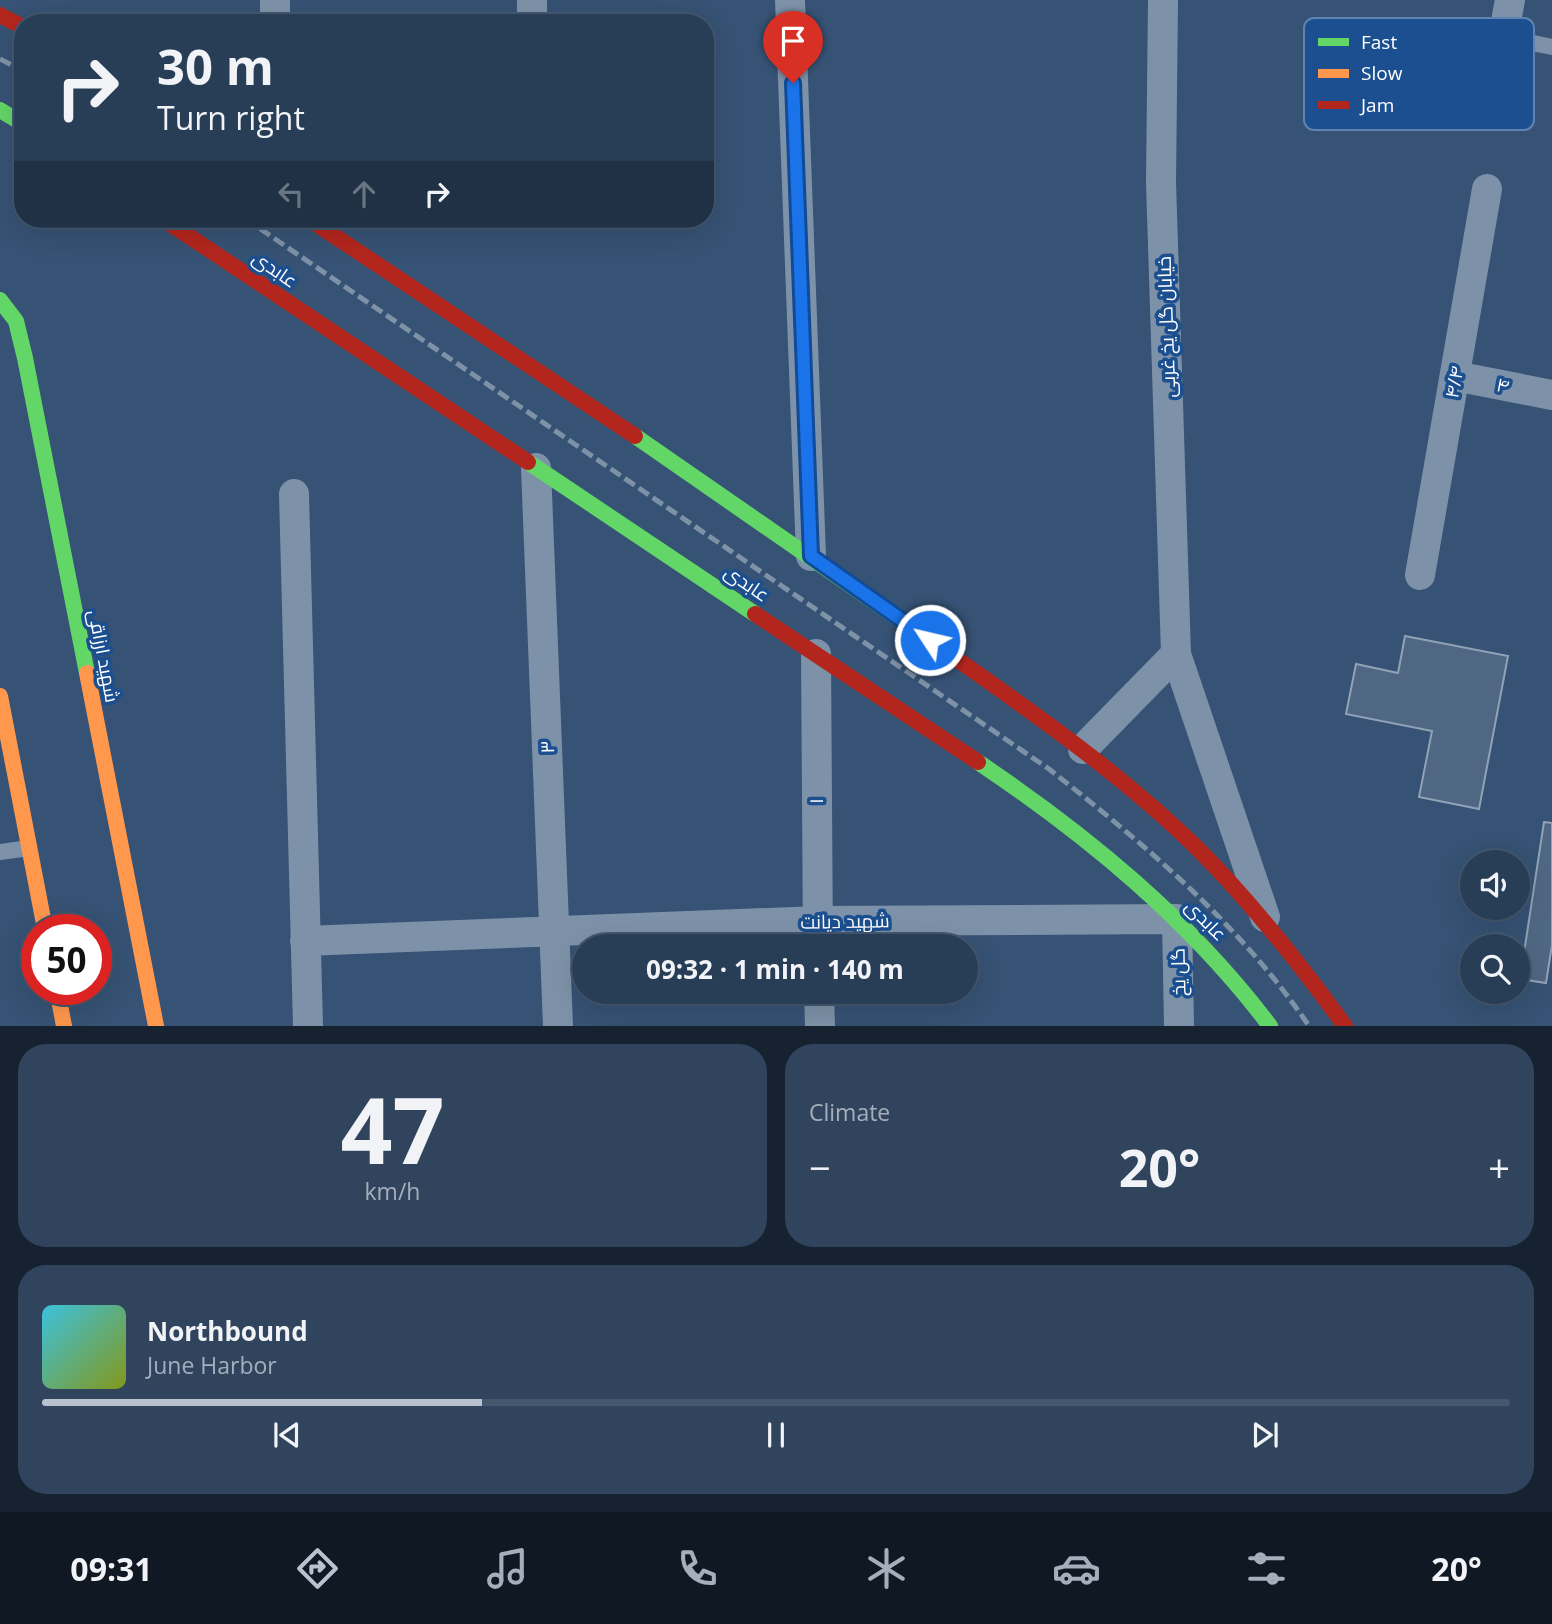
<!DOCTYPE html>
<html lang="en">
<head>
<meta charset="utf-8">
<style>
  body { margin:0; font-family:"Open Sans",Cairo,sans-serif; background:#30455d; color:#f1f3f6; height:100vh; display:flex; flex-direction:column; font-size:26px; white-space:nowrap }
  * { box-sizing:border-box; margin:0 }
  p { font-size:23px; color:#a5aeba }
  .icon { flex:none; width:38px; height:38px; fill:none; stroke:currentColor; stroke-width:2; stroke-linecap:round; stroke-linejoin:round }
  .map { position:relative; height:1026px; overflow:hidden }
  .sheet { display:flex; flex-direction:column; gap:18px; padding:18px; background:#162230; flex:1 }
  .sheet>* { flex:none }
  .banner { position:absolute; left:14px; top:14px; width:700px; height:214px; border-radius:28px; box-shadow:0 7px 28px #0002,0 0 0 2px #44576d; background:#283e57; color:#f1f3f6; overflow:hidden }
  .controls { position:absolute; left:1460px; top:850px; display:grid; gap:14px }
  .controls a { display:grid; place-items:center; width:70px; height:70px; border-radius:50%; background:#283e57; box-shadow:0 7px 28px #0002,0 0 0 2px #44576d; font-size:35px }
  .speed { position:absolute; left:21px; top:914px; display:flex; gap:14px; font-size:35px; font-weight:700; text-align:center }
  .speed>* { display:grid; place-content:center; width:91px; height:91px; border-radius:50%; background:#283e57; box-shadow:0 7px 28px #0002,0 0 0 2px #44576d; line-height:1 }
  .speed .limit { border:10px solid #d22; background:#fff; color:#111 }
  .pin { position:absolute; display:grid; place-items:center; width:60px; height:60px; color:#fff; margin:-72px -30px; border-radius:50% 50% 50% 0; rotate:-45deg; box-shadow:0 0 7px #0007 }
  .pin .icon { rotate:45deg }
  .me { position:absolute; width:77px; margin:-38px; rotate:305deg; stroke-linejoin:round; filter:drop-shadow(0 0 5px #0008) }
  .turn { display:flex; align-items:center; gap:24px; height:147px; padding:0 28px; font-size:32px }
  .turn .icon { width:91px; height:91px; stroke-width:2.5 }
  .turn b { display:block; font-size:49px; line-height:60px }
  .lanes { display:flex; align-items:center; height:66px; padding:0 28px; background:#0003; justify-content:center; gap:35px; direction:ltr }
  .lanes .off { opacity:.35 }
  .big { font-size:52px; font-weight:700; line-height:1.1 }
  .sheet .tile { flex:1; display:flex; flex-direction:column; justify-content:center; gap:10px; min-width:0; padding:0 24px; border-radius:28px; background:#30455d }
  .sheet .dial { align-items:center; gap:0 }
  .dial b { font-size:91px; line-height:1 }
  .song { display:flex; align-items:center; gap:21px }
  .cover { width:84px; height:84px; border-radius:10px; background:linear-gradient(135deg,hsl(190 70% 55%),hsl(70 70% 35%)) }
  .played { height:7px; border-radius:4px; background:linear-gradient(90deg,#b9c2ce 30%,#44576d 30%) }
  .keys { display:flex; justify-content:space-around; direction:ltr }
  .heat { display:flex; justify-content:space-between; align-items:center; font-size:38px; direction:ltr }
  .sheet .tiles { flex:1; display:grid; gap:18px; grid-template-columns:1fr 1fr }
  .tile:last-child { grid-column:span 2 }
  .trip { position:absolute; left:572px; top:934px; width:406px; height:70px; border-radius:35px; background:#283e57; box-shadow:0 7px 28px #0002,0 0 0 2px #44576d; font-weight:700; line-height:70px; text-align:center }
  .menu { display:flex; height:112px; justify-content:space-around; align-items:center; background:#101923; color:#a5aeba }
  .menu .icon { width:49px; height:49px }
  .menu .current { color:#b9c2ce }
  .menu b { font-size:32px; color:#f1f3f6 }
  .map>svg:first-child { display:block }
  .building { fill:#506783; stroke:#92a2b6; stroke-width:2 }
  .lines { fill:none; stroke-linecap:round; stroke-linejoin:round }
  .lane { stroke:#7d92a8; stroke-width:16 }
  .street { stroke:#7d92a8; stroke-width:30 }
  .fast { stroke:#63d668; stroke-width:16 }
  .slow { stroke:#ff974d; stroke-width:16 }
  .jam { stroke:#b3261e; stroke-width:16 }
  .rail { stroke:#7e92a7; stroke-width:5; stroke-dasharray:12 5; stroke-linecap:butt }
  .route-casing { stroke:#114b97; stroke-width:18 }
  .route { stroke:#1a73e8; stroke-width:12 }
  .labels { text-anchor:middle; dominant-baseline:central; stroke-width:7; stroke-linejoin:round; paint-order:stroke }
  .street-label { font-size:19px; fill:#fff; stroke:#1b4f8f }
  .key { fill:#1b4f8f; stroke:#5f84b1; stroke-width:2 }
  .key-label { font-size:19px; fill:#fff }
</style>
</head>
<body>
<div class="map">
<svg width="1552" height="1026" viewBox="0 0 1552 1026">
  <rect width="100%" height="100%" fill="#365274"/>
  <path class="building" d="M1405 636 1508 656 1479 809 1419 797 1432 731 1346 714 1356 664 1398 673Z
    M1544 822 1552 823V945L1546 983 1520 979Z"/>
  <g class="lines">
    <path class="lane" d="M1503 37 1552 47
      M0 852 29 848"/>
    <path class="street" d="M532 0V23
      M790 0 811 556
      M1163 0 1161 182 1176 654
      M275 23V0
      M1493 90 1510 0
      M1455 376 1552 395
      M536 468 558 1026
      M294 494 308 1026
      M1420 575 1487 189
      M816 654 818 947
      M1083 749 1176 654 1265 917
      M305 941 817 921 1177 919 1179 1026
      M819 992 820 1026"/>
    <path class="fast" d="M0 110 23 124
      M0 300 16 321 25 358 87 673
      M635 436 948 653
      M528 462 755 614
      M978 762C1088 836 1190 920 1270 1026"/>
    <path class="slow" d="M87 673 156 1026
      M0 696 45 929
      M57 989 64 1026"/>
    <path class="jam" d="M0 15 23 27
      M163 219 528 462
      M309 219 635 436
      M755 614 978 762
      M948 653C1035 714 1124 776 1199 850 1253 904 1300 964 1345 1026"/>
    <path class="rail" d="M0 59 23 71
      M246 219 1049 769C1144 844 1240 924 1309 1026"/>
  </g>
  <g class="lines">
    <g class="route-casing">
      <path id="route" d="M793 83 811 556 930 640"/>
    </g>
    <use href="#route" class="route"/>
  </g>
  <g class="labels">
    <g class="street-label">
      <text transform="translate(275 269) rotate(34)">عابدی</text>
      <text transform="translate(1166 327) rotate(-92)">خیابان گل یخ غربی</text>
      <text transform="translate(1454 382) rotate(-80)">۴/۴</text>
      <text transform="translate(1503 385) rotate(11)">۴</text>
      <text transform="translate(747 583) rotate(34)">عابدی</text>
      <text transform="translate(104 656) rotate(79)">شهید ارزاقی</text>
      <text transform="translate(547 747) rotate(-92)">۳</text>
      <text transform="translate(816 801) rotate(-90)">۱</text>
      <text transform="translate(1206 920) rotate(45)">عابدی</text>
      <text transform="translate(845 921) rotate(-1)">شهید دیانت</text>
      <text transform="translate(1178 972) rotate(-91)">گل یخ</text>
    </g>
  </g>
  <rect x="1304" y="18" width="230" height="112" rx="10" class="key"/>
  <rect x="1318" y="38" width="31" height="8" fill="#63d668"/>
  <rect x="1318" y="69" width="31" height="9" fill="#ff974d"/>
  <rect x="1318" y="101" width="31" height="8" fill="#b3261e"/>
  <g class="key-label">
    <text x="1361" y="49">Fast</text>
    <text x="1361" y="80">Slow</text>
    <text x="1361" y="112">Jam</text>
  </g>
</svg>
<div class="controls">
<a><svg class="icon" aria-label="sound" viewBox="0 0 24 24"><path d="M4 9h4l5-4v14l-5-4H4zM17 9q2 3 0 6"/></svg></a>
<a><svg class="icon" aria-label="search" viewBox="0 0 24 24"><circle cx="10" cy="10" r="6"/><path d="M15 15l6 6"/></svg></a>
</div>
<div class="speed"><div class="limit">50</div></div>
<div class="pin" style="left:793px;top:83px;background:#d93025"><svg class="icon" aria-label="arrive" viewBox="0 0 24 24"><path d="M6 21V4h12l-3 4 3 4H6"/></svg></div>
<svg class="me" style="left:930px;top:640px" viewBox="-20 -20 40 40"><circle r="17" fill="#1a73e8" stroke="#fff" stroke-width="3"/><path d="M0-11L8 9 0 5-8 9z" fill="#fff"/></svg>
<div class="trip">09:32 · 1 min · 140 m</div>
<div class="banner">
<div class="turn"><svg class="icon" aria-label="right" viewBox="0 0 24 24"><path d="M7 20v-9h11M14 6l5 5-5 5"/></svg><div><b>30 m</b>Turn right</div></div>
<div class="lanes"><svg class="icon off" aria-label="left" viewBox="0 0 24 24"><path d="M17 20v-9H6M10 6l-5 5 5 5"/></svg><svg class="icon off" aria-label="ahead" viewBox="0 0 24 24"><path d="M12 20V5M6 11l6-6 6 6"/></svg><svg class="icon" aria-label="right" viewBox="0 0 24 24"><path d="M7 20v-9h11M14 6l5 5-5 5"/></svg></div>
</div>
</div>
<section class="sheet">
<div class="tiles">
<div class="tile dial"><b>47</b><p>km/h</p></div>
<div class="tile"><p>Climate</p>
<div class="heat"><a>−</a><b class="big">20°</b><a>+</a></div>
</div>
<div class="tile">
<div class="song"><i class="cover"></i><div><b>Northbound</b><p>June Harbor</p></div></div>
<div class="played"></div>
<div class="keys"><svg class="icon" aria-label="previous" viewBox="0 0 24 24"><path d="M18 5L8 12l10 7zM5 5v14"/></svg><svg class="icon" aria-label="pause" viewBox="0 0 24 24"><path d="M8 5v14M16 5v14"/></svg><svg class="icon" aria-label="next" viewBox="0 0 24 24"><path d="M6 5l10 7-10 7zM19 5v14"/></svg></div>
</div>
</div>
</section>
<nav class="menu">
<b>09:31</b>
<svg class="icon current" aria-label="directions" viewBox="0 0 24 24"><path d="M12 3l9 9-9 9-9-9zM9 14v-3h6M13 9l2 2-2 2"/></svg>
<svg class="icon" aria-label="music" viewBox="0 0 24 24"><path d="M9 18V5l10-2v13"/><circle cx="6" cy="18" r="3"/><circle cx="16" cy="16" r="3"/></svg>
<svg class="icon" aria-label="phone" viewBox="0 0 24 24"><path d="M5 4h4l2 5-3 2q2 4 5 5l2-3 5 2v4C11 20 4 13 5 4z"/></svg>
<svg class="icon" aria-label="climate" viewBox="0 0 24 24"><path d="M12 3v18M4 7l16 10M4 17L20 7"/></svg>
<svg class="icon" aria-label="car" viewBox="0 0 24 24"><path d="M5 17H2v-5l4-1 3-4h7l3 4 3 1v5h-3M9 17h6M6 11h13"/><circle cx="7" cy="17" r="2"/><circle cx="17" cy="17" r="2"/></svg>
<svg class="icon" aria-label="filters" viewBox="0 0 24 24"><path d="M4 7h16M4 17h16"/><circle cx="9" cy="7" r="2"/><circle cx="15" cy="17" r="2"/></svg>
<b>20°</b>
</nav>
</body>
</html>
